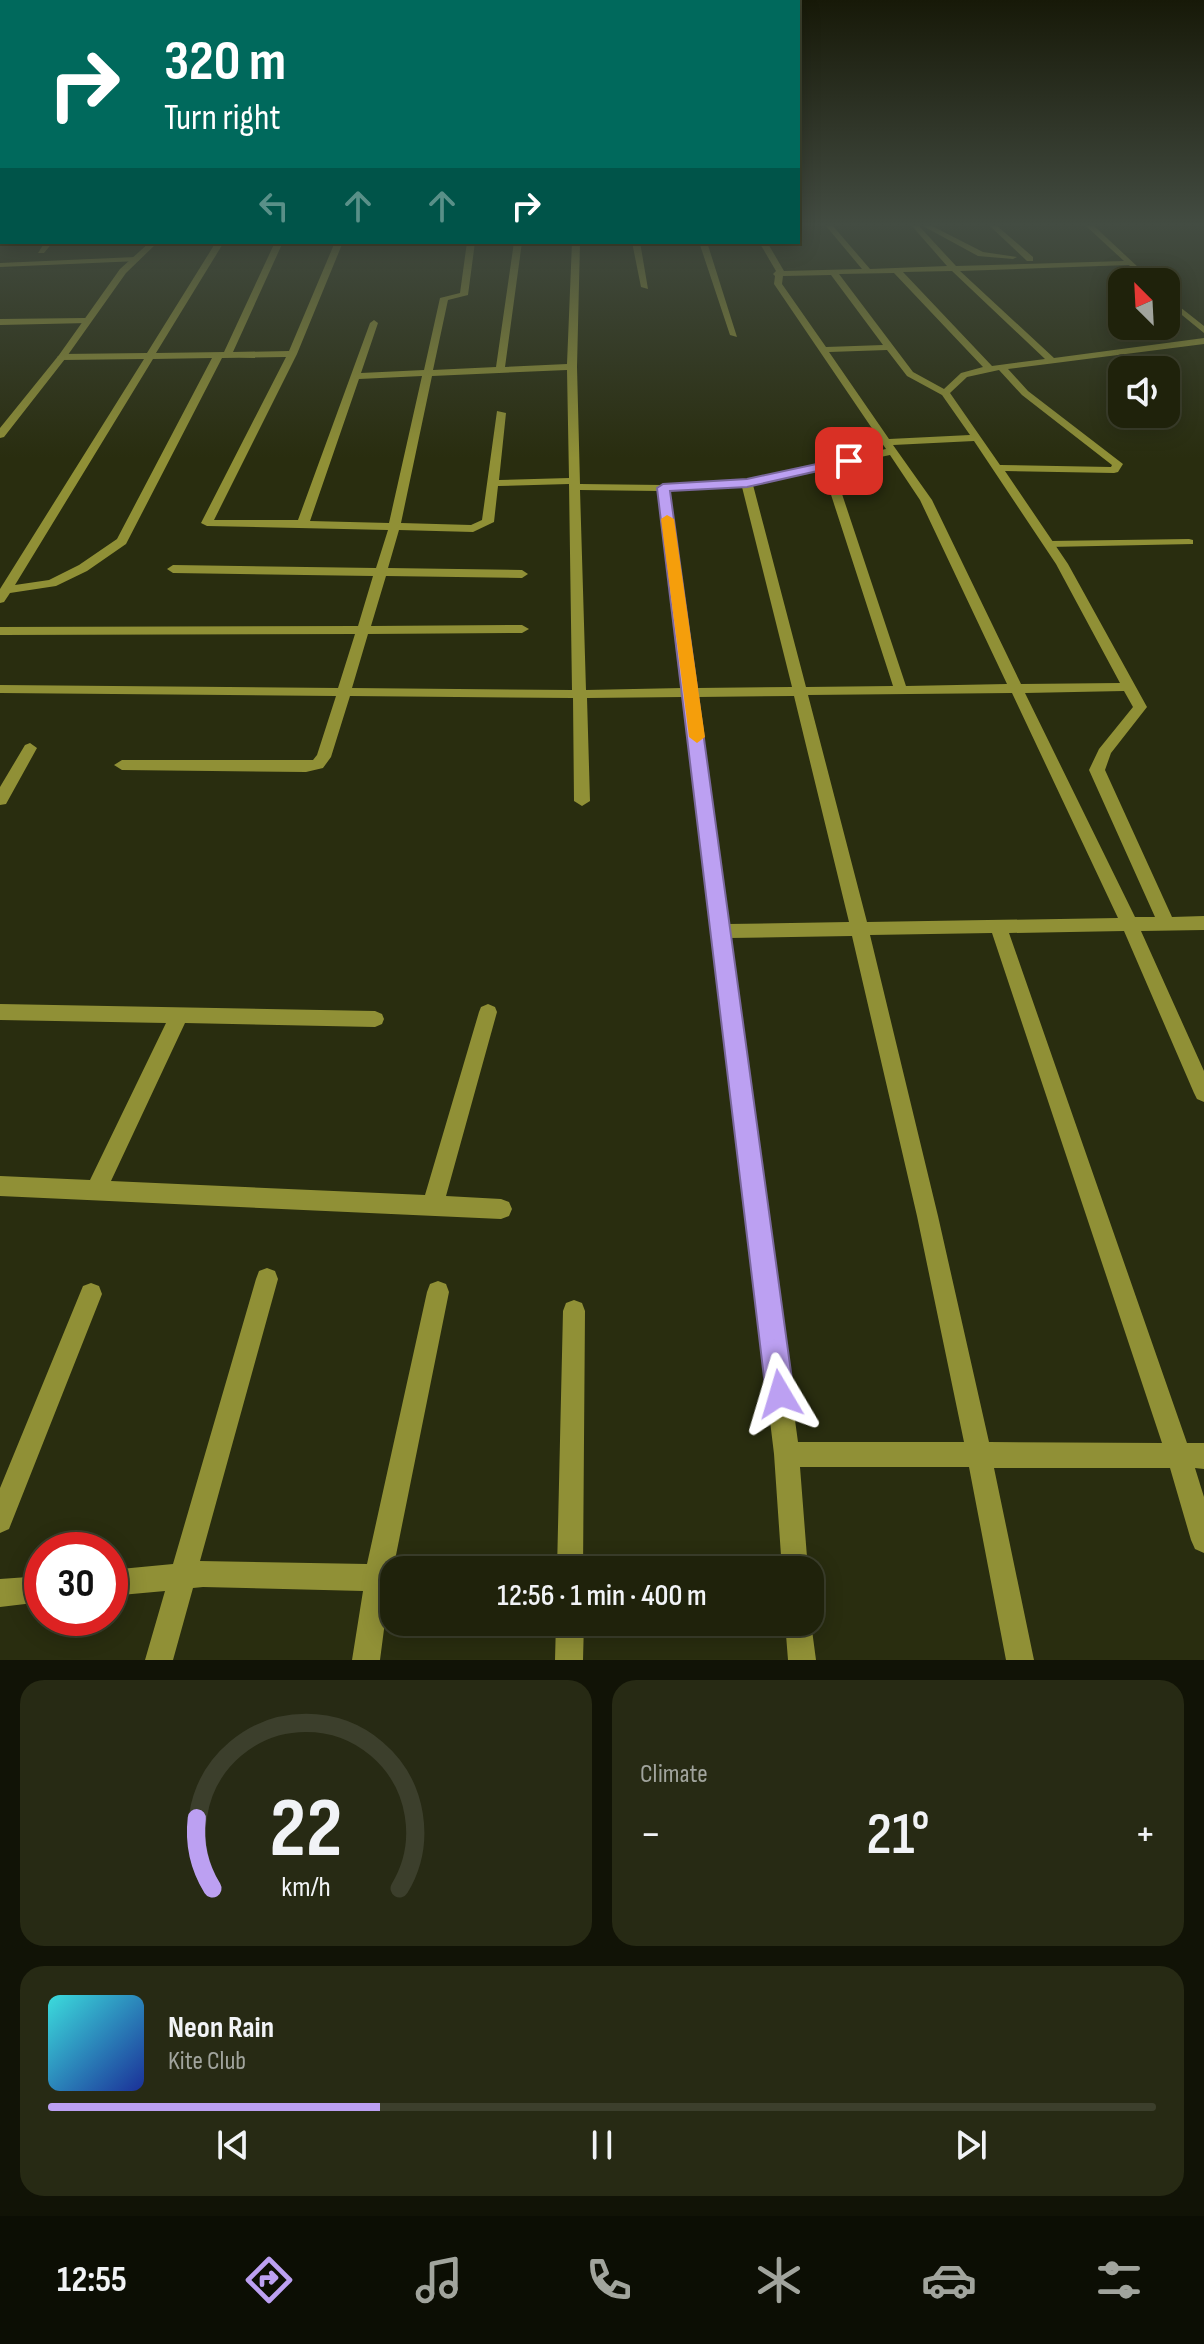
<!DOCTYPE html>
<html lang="en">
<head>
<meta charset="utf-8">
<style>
  body { margin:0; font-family:"Sofia Sans Condensed",sans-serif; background:#272a14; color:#f1f3f6; height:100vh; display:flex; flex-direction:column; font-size:30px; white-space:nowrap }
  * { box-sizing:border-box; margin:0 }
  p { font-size:26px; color:#a1a49d }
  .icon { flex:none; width:44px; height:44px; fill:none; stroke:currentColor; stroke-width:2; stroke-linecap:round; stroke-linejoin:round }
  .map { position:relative; height:1660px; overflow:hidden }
  .drawer { display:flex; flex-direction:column; gap:20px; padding:20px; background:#111306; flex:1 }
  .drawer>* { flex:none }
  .top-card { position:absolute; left:0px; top:0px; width:800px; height:244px; box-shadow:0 4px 20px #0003,0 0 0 2px #3c3f2c; background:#00695c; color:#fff; overflow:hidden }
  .needle { width:52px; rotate:336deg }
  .fabs { position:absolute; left:1108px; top:268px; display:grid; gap:16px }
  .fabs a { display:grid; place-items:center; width:72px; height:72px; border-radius:16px; background:#1f220b; box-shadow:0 4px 20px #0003,0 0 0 2px #3c3f2c; font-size:40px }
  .speed { position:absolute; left:24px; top:1532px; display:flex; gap:16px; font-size:40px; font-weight:700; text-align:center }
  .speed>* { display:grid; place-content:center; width:104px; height:104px; border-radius:50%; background:#1f220b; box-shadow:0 4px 20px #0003,0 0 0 2px #3c3f2c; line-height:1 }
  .speed .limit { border:12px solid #d22; background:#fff; color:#111 }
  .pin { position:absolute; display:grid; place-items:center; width:68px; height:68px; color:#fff; margin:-34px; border-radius:16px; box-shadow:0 4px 12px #0006 }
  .me { position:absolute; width:88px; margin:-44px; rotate:353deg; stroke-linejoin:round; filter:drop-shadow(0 0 6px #0008) }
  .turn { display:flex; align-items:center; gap:28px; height:168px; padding:0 32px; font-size:36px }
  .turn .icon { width:104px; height:104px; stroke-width:2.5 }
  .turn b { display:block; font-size:56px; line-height:68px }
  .lanes { display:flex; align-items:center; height:76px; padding:0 32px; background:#0003; justify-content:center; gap:40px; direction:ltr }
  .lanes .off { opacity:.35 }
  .big { font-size:60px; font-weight:600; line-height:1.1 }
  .drawer .card { flex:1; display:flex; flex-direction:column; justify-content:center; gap:12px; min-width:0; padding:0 28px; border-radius:24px; background:#272a14 }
  .drawer .dial { align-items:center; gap:0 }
  .dial svg { height:208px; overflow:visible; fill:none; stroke:#3c3f2c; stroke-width:7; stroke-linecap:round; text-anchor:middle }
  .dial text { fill:#f1f3f6; stroke:none }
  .song { display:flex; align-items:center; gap:24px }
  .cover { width:96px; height:96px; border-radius:12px; background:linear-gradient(135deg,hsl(180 70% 55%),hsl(230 70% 35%)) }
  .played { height:8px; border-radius:4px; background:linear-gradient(90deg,#bca0f2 30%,#3c3f2c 30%) }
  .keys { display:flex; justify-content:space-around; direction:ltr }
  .heat { display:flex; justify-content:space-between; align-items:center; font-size:44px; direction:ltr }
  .drawer .tiles { flex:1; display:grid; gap:20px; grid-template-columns:1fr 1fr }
  .card:last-child { grid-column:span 2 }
  .trip { position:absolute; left:380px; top:1556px; width:444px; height:80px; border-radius:24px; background:#1f220b; box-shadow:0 4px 20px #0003,0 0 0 2px #3c3f2c; font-weight:600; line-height:80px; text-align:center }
  .tab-bar { display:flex; height:128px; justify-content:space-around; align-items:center; background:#0c0e04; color:#a1a49d }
  .tab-bar .icon { width:56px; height:56px }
  .tab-bar .on { color:#bca0f2 }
  .tab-bar b { font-size:36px; color:#f1f3f6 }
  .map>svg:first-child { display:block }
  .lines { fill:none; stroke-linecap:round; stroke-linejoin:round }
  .service { fill:#909036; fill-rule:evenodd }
  .minor { fill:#909036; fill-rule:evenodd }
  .tertiary { fill:#909036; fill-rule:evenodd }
  .route { fill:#bca0f2; stroke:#7a689d; stroke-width:2 }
  .slow { fill:#f59e0b }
</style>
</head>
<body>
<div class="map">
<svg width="1204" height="1660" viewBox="0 0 1204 1660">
  <rect width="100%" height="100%" fill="#292d0f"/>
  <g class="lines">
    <path class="service" d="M1189 539 1193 540V544L1049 547 1044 544 1049 541Z"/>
    <path class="minor" d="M826 226H833L870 269 947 266 912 226H919L956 266 1124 261 1086 226H1094L1154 282H1145L1129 265 960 271 1054 358 1204 338V344L1008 369 1028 391 1123 464 1118 472 1114 473 1005 471 1068 564 1147 707 1111 753 1105 770 1172 917 1204 916V930L1141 931 1204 1071V1102L1197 1099 1194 1093 1124 931 1009 933 1187 1443H1204V1469L1195 1468 1204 1497V1553L1195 1549 1191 1540 1170 1468H994L1034 1660H1006L969 1467H800L808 1570H782L774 1454 683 697 587 698 590 801 582 806 574 801 573 698 350 696 331 757 323 768 306 772 122 770 114 765 122 760H313L317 755 336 696 0 693V685L338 688 355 634 0 635V627L358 626 373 576 173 573 167 569 173 565 376 568 388 530 207 526 201 523 286 357 222 358 126 544 87 571 56 586 10 593 4 602 0 603V589L144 359 62 360 57 357 62 354 147 353 216 242H224L156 353 224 352 275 242H283L233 352 289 351 335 242H343L297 354 214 520H298L370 323 374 320 378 323 361 373 424 370 440 298 460 293 467 242H475L468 295 448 300 433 370 496 367 514 242H522L505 367 567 364 572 242H580L577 367 580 484 663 485 747 480 886 449 774 284 775 276 773 274 776 271 759 242H767L784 271 862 269ZM952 271 1045 359 992 366 903 272ZM894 273 983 367 961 373 944 389 913 372 839 274ZM831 275 883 345 826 347 782 284 783 276ZM887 350 907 376 942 395 970 435 889 439 829 352ZM212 358 117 539 79 565 49 580 15 585 153 359ZM567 370 569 478 499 480 506 413 497 411 482 520 471 525 401 523 432 376ZM999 370 1022 395 1112 465 1111 467 1000 465 950 393 967 377ZM422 376 389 523 310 521 359 379ZM974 441 1056 564 1120 683 1021 684 932 500 893 445ZM890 455 920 500 1007 684 906 686 833 467ZM823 470 893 686 806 687 753 485ZM569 484 572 690 352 688 368 634 522 633 529 629 522 625 371 626 386 576 522 578 528 574 522 570 388 568 399 530 473 532 494 522 498 486ZM742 487 792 687 696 688 669 491ZM580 490 658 491 682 688 586 690ZM1124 691 1133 707 1099 749 1089 770 1155 917H1135L1025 693ZM1012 693 1118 918 867 922 808 695ZM794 696 849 922 728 924 697 697ZM992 933 1162 1443 989 1442 938 1216 870 935ZM852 936 917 1216 964 1442H798L729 938Z
      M923 226H932L983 252 1017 257 1013 259 978 256Z
      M990 226H997L1033 257V261H1027Z
      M0 232H2L0 239Z
      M45 242H53L44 253H38Z
      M632 242H640L648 289 641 287Z
      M699 242H707L737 337 730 335Z
      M136 257 139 261 0 267V263Z
      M1166 296 1204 326V333L1166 302Z
      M85 318 89 321 88 323 0 325V319Z
      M30 743 37 748 6 804 0 805V787L25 745Z
      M0 1004 375 1011 382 1014 384 1019 382 1024 375 1027 185 1023 111 1181 425 1195 479 1012 481 1007 488 1004 495 1007 497 1012 446 1196 501 1199 509 1202 512 1209 509 1216 501 1219 0 1196V1176L90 1180 166 1023 0 1020Z
      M267 1268 275 1271 278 1279 200 1561 367 1564 427 1292 430 1284 438 1281 446 1284 449 1292 394 1565 404 1570H394V1591H389L380 1660H352L363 1591 203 1587 193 1588 173 1660H145L165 1591 110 1596V1570L173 1564 256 1279 259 1271Z
      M91 1283 99 1286 102 1294 9 1529 0 1533V1488L83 1286Z
      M574 1300 582 1303 585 1311 583 1570H557L563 1311 566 1303Z
      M42 1576V1602L0 1607V1579Z
      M810 1615 816 1660H788L785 1622H810Z
      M556 1622H584L583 1660H555Z"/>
    <path class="tertiary" d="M150 242H158L126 273 65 359 4 437 0 438V428L59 355 120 269Z"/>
  </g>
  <linearGradient id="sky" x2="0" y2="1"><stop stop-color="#171908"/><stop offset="0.49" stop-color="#434c42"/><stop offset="1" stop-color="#434c42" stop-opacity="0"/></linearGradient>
  <rect width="1204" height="458" fill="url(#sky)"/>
  <path class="route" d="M849 457 855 461 853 463 747 487 670 491 794 1394 790 1404 780 1408 770 1404 766 1394 657 488 663 484 747 479Z"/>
  <path class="slow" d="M667 515 674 519 705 737 697 743 689 737 661 519Z"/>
</svg>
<div class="fabs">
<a><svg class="needle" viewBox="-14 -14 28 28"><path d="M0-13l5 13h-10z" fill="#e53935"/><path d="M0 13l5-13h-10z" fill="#a1a49d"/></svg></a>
<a><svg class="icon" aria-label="sound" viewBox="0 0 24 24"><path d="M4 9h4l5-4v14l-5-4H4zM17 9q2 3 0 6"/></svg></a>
</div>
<div class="speed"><div class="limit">30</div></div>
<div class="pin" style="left:849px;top:461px;background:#d93025"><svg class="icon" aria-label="arrive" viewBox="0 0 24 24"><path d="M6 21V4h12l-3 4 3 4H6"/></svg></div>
<svg class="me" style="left:780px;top:1394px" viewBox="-20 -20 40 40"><path d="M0-17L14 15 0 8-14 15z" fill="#bca0f2" stroke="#fff" stroke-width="4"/></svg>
<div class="trip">12:56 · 1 min · 400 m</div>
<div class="top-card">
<div class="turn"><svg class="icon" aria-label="right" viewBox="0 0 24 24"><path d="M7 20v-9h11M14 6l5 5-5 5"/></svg><div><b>320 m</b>Turn right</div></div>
<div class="lanes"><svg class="icon off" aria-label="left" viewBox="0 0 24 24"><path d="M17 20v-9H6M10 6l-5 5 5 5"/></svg><svg class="icon off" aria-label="ahead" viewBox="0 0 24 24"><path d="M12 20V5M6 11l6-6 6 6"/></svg><svg class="icon off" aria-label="ahead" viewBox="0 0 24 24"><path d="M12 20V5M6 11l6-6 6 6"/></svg><svg class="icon" aria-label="right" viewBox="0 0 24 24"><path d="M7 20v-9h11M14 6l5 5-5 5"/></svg></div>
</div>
</div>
<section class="drawer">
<div class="tiles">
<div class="card dial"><svg viewBox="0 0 100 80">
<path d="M14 69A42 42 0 1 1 86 69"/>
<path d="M14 69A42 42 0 0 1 8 42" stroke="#bca0f2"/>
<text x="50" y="56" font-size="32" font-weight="700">22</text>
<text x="50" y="72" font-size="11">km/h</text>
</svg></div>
<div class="card"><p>Climate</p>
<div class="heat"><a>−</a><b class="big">21°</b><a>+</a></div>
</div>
<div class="card">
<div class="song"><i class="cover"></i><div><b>Neon Rain</b><p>Kite Club</p></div></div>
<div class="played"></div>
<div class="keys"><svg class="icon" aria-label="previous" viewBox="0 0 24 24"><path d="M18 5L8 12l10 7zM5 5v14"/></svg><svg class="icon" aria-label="pause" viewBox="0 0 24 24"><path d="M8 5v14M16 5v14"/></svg><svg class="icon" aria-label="next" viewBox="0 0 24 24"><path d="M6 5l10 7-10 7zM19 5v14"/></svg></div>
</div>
</div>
</section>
<nav class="tab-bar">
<b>12:55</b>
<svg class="icon on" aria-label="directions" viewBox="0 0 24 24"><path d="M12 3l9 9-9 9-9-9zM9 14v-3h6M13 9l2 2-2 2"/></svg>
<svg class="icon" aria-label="music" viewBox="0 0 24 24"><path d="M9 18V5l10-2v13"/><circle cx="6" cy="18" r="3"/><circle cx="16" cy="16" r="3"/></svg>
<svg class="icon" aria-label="phone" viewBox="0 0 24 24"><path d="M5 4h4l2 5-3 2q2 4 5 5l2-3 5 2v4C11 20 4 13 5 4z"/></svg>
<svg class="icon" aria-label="climate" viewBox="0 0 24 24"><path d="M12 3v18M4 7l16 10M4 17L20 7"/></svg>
<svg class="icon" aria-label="car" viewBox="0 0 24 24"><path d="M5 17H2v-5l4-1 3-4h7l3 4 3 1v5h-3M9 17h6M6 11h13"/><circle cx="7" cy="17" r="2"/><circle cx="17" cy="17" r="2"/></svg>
<svg class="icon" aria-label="filters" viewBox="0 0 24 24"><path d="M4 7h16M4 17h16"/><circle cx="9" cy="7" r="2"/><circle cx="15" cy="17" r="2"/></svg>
</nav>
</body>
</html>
